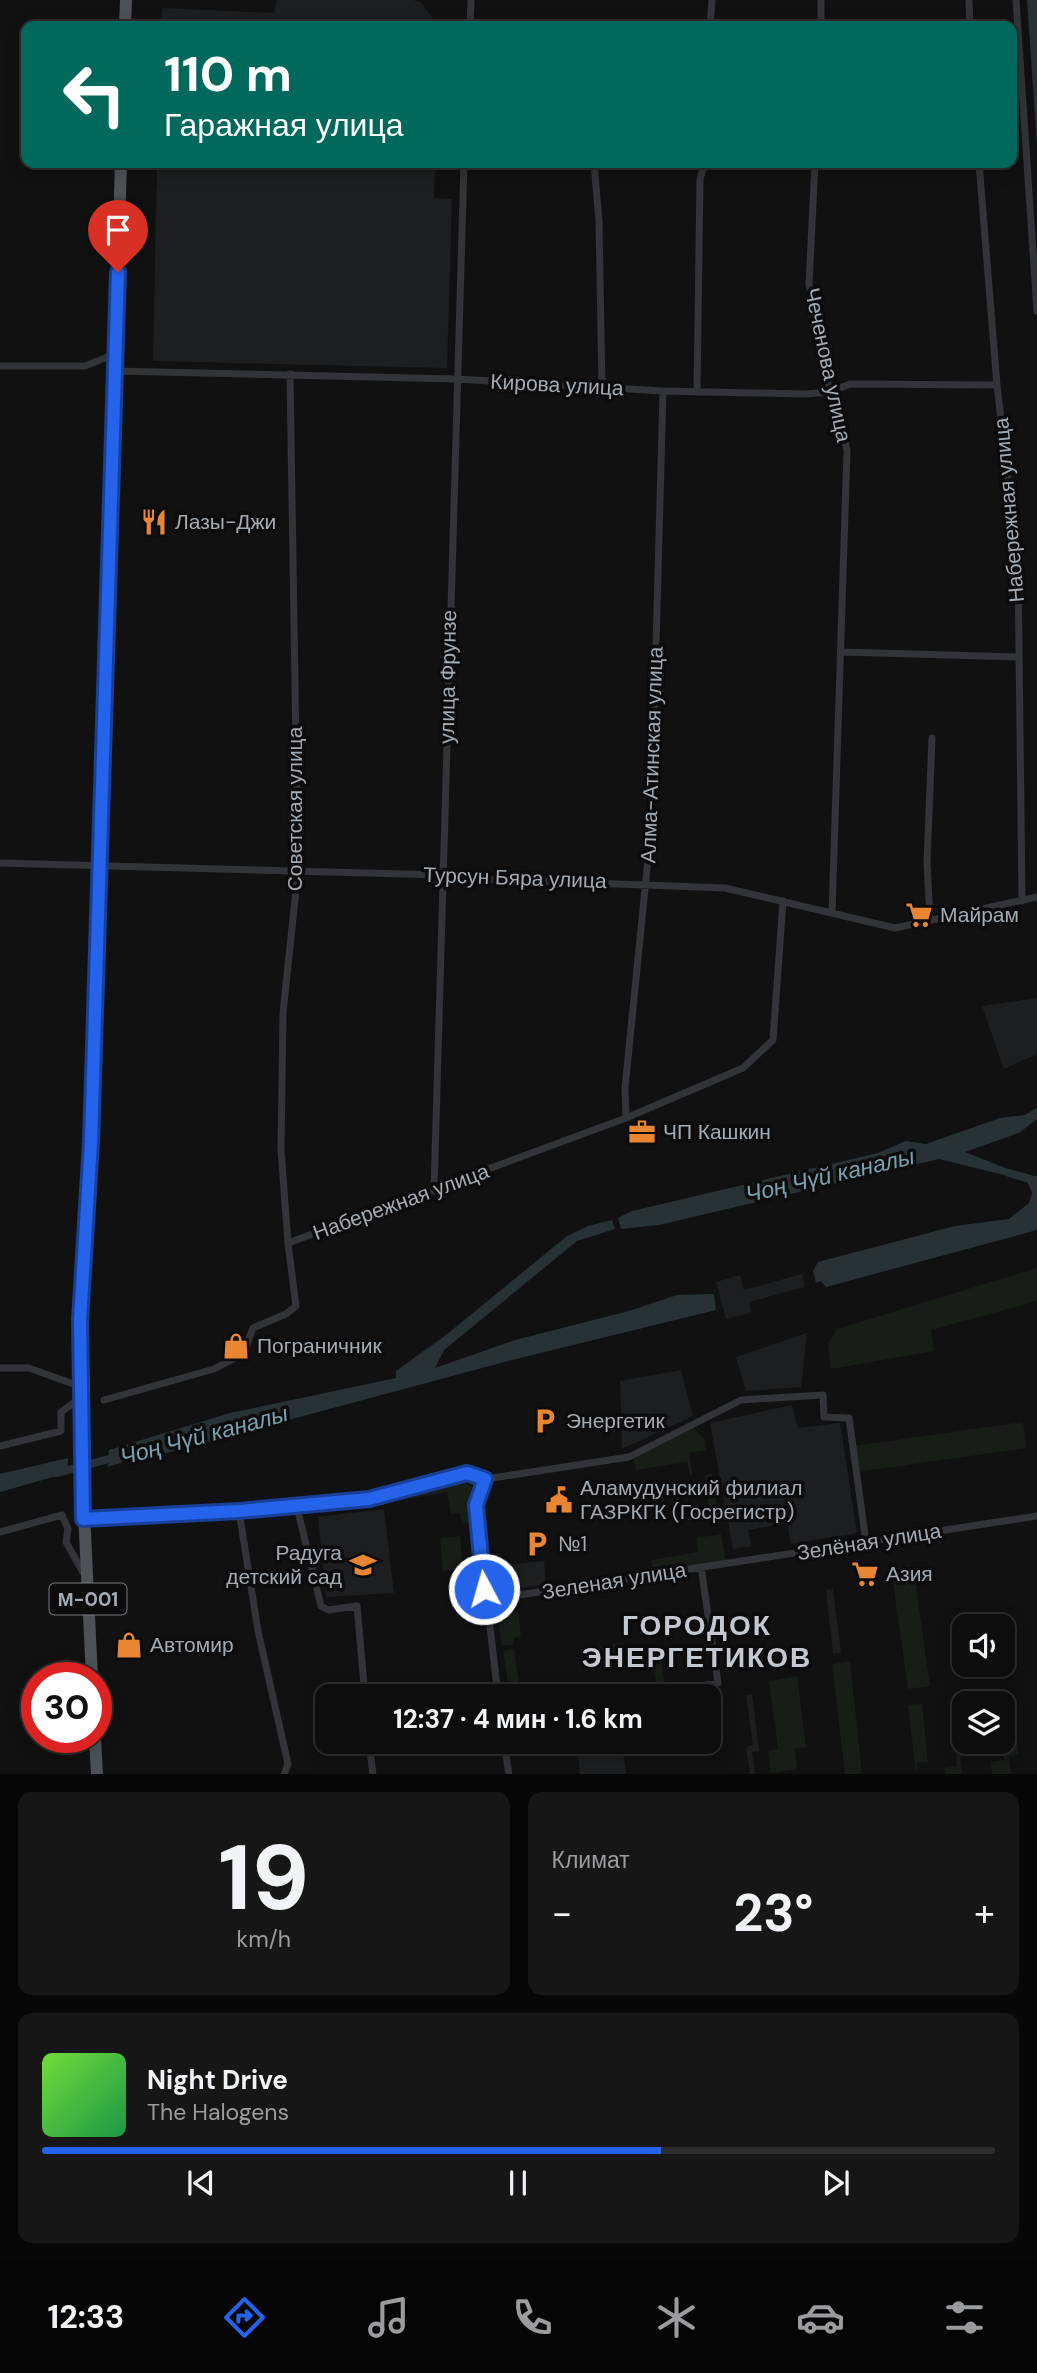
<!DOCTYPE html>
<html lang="ru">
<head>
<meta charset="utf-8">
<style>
  body { margin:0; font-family:"DM Sans",sans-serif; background:#161617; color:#f1f3f6; height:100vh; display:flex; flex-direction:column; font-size:26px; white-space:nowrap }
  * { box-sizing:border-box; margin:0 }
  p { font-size:23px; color:#9a9c9e }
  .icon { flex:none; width:38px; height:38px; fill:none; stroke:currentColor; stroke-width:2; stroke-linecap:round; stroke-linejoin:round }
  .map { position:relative; height:1774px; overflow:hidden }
  .side { display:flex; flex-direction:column; gap:18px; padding:18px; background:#070708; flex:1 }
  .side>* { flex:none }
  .banner { position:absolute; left:21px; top:21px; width:996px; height:147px; border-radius:14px; box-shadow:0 4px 18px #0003,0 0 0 2px #2d2d2e; background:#00695c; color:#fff; overflow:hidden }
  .controls { position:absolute; left:952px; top:1614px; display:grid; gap:14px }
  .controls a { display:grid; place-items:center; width:63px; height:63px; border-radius:14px; background:#0d0d0e; box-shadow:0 4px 18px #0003,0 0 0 2px #2d2d2e; font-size:35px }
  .speed { position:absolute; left:21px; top:1662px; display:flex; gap:14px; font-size:35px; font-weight:700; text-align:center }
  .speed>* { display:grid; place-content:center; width:91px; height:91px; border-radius:50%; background:#0d0d0e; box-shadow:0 4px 18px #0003,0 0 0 2px #2d2d2e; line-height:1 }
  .speed .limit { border:10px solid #d22; background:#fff; color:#111 }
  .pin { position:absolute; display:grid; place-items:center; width:60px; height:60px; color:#fff; margin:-72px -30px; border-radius:50% 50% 50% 0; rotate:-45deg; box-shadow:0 0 7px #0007 }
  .pin .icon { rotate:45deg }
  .me { position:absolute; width:77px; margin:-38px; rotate:354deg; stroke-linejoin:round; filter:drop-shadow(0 0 5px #0008) }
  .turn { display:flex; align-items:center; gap:24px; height:147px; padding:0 28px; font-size:32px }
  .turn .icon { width:91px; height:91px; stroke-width:2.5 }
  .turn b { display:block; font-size:49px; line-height:60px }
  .big { font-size:52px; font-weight:700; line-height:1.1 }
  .side .tile { flex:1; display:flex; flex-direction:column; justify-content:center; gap:10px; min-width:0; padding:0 24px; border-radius:14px; background:#161617 }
  .side .dial { align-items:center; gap:0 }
  .dial b { font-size:91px; line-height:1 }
  .song { display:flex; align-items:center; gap:21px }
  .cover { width:84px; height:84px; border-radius:10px; background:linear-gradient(135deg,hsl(100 70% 55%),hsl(140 70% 35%)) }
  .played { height:7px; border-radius:4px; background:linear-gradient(90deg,#2563eb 65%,#2d2d2e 65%) }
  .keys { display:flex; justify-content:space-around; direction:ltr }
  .heat { display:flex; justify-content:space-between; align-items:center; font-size:38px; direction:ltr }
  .side .tiles { flex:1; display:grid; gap:18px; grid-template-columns:1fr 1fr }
  .tile:last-child { grid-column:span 2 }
  .trip { position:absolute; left:315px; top:1684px; width:406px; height:70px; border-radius:14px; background:#0d0d0e; box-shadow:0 4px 18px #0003,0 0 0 2px #2d2d2e; font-weight:700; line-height:70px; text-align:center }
  .tab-bar { display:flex; height:112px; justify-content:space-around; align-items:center; background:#050506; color:#9a9c9e }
  .tab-bar .icon { width:49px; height:49px }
  .tab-bar .active { color:#2563eb }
  .tab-bar b { font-size:32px; color:#f1f3f6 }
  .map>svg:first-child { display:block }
  .built { fill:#1d1e1f }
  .green { fill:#181d18 }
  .water { fill:#283235 }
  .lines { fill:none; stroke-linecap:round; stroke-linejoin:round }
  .canal { stroke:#283235; stroke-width:8 }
  .minor { stroke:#323437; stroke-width:7 }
  .primary { stroke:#4e5256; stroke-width:12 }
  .route-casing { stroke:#184099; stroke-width:18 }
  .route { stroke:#2563eb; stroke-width:12 }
  .labels { text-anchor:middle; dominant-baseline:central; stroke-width:7; stroke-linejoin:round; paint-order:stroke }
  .shield { fill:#0c0c0d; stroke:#767b80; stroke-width:2 }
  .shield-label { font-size:19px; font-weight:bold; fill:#a3abb2 }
  .street-label { font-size:21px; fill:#a3abb2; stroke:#0c0c0d }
  .poi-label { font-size:21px; fill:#a3abb2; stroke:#0c0c0d; text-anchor:start }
  .water-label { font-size:23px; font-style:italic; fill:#7ba0ad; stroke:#0c0c0d }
  .district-label { font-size:28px; font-weight:bold; letter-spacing:2px; fill:#c4c9cf; stroke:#0c0c0d }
</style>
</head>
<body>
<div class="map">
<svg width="1037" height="1775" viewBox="0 0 1037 1775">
  <rect width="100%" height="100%" fill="#111112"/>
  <path class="built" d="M277 0H413L421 2 438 26H161L162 8 274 13Z
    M157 163H435L434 198 452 199 447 368 153 361Z
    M1037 998V1054L1004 1069 982 1006Z
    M802 1274 805 1287 749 1302 751 1313 726 1319 716 1282 740 1275 744 1290Z
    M807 1333 801 1387 746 1391 736 1357Z
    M681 1370 693 1416 622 1449 620 1381Z
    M792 1405 798 1428 840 1423 857 1533 791 1544 787 1523 748 1530 751 1546 733 1549 710 1423Z
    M384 1509 394 1593 326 1597 318 1517Z
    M544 1561 546 1585 498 1590 495 1566Z
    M833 1589 841 1653 833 1654 826 1590Z
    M752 1694 759 1751 752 1752 755 1775 750 1774 746 1747 753 1745 746 1695Z
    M622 1742 626 1774H580L577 1746Z"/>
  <path class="green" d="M1037 1268V1301L931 1330 934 1351 831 1369 828 1344 837 1329Z
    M1023 1422 1026 1448 858 1472 854 1446Z
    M694 1428 705 1440 706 1450 689 1453 693 1475H690L687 1462 636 1470 634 1458Z
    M712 1474 719 1523 711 1524 704 1475Z
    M464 1482 475 1489V1522L462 1524 460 1513 451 1514 447 1492 411 1499 410 1493Z
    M721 1534 726 1561 653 1572 651 1560 698 1552 696 1538Z
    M460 1536 463 1570 443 1571 440 1538Z
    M909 1566 911 1578 915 1579 930 1686 908 1689 891 1568Z
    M518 1612 521 1636 514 1638 513 1645 502 1646 499 1625 512 1613Z
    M622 1643 624 1661 588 1665 586 1648Z
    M514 1649 521 1695 510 1696 503 1651Z
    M661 1661 666 1689 618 1696H561L656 1682 653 1663Z
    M850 1661 862 1774H845L832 1664Z
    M797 1676 806 1747 795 1749 797 1769 771 1773 768 1751 778 1749 769 1681Z
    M1012 1694 1019 1754 1009 1756 1011 1774H992L991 1762 1004 1760 1003 1703H998L997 1695Z
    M966 1699 964 1741H969L971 1755 960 1757 962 1774H945L944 1768 957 1766 950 1701Z
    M922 1704 928 1762 917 1763 916 1774 908 1705Z"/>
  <path class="water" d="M1027 0H1037V146Z
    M1037 1108V1119L1019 1133 965 1152 1018 1173 1016 1178 939 1159 659 1225 621 1229 618 1218 632 1211 878 1153 906 1141 926 1144 1000 1118 1025 1115Z
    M1025 1176H1037V1230L826 1287 821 1281 816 1283 813 1271 818 1262 955 1226 1009 1219 1029 1203 1032 1193Z
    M612 1220 615 1229 577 1241 444 1350 435 1368 515 1340 629 1311 677 1295 714 1294 716 1310 512 1360 166 1453C147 1448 126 1462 108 1467L109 1450 230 1413 396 1378V1371L446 1335 567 1236 588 1226Z
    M68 1458 67 1473 0 1492V1474Z"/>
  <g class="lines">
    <path class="canal" d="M1009 1173 1037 1181
      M57 1473 116 1457"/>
    <path class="minor" d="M821 0V26
      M969 0 970 26
      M1016 0 1037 311
      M470 26 471 0
      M710 26 712 0
      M594 163 599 221 602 387
      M815 163 809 284 830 392 838 406 847 451 832 913
      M979 163 997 385 1018 563 1022 901
      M0 366H85L115 354
      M115 371 456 379 663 391 805 394 830 392 850 384 997 385
      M697 392 700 179 705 163
      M842 652 1019 657
      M0 863 443 875 453 878 725 888 895 928 1037 897
      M930 920 927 862 932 738
      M626 1118 625 1088 651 829 663 391
      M434 1191 464 163
      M288 1243 281 1150 283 1013 298 871 290 374
      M0 1368H29L79 1386
      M104 1400 214 1369 243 1354 253 1328 286 1314 296 1306 288 1243 626 1118 743 1068 773 1040 783 901
      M0 1446 61 1431V1412L79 1399
      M486 1479 629 1457 741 1400 823 1395 824 1417 849 1418 866 1542
      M297 1507 321 1606 328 1610 357 1606 365 1696
      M239 1511 258 1631 288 1764 284 1775
      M83 1519 116 1520 297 1507 369 1498 467 1473 486 1479 478 1492 476 1505 498 1696
      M0 1532 62 1515 68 1529 66 1542 84 1574
      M486 1600 1037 1516
      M634 1696 718 1683 701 1567
      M369 1741 373 1775
      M504 1741 509 1775"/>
    <path class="primary" d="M125 26 126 0
      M92 1678 80 1429V1319L91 1142 121 163
      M95 1738 97 1775"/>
  </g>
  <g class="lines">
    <g class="route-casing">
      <path id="route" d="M118 272 91 1142 80 1320 83 1519 239 1511 369 1499 467 1473 485 1479 476 1505 484 1589"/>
    </g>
    <use href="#route" class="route"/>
  </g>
  <defs>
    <g id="restaurant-bare" transform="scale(2.1)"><path d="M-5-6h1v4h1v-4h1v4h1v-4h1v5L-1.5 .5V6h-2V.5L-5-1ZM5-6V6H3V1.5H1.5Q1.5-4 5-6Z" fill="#e88633" stroke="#0c0c0d" stroke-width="2.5" paint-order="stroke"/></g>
    <g id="supermarket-bare" transform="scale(2.1)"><path d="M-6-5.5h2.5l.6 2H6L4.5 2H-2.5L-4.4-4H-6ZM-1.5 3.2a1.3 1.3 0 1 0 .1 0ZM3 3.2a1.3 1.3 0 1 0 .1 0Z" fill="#e88633" stroke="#0c0c0d" stroke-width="2.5" paint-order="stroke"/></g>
    <g id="office-bare" transform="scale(2.1)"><path d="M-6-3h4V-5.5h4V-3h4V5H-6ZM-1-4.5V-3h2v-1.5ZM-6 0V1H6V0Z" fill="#e88633" stroke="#0c0c0d" stroke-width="2.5" paint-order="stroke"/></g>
    <g id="shop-bare" transform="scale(2.1)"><path d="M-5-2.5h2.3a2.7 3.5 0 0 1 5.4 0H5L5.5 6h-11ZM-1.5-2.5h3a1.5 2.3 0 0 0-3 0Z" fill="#e88633" stroke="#0c0c0d" stroke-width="2.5" paint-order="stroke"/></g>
    <g id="parking-bare" transform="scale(2.1)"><path d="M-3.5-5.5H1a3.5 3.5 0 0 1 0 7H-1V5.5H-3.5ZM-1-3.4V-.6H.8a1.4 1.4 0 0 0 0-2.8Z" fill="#e88633" stroke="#0c0c0d" stroke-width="2.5" paint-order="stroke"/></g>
    <g id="civic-bare" transform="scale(2.1)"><path d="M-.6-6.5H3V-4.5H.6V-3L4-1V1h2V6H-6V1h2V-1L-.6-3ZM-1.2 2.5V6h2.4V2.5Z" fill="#e88633" stroke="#0c0c0d" stroke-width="2.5" paint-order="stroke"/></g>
    <g id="school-bare" transform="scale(2.1)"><path d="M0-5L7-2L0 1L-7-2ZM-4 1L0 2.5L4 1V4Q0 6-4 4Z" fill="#e88633" stroke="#0c0c0d" stroke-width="2.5" paint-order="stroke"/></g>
  </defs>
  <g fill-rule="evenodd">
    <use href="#restaurant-bare" x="154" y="522"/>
    <use href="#supermarket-bare" x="919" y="915"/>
    <use href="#office-bare" x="642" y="1132"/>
    <use href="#shop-bare" x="236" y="1346"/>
    <use href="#parking-bare" x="545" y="1421"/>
    <use href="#civic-bare" x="559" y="1500"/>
    <use href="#parking-bare" x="537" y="1544"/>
    <use href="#school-bare" x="363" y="1565"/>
    <use href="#supermarket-bare" x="865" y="1574"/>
    <use href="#shop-bare" x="129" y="1645"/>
  </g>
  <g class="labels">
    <rect class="shield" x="49.5" y="1583.5" width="77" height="31" rx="5"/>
    <g class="shield-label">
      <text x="88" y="1599">М-001</text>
    </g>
    <g class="street-label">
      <text transform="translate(828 365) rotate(78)">Чеченова улица</text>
      <text transform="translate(557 385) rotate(3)">Кирова улица</text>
      <text transform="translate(1009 510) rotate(-95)">Набережная улица</text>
      <text transform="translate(448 677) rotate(-89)">улица Фрунзе</text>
      <text transform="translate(652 755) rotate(-88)">Алма-Атинская улица</text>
      <text transform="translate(295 809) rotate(-90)">Советская улица</text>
      <text transform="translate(515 878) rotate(2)">Турсун Бяра улица</text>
      <text transform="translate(401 1202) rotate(-20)">Набережная улица</text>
      <text transform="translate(869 1542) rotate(-9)">Зелёная улица</text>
      <text transform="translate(614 1581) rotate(-9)">Зеленая улица</text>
    </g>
    <g class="poi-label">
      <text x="175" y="522">Лазы-Джи</text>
      <text x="940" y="915">Майрам</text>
      <text x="663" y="1132">ЧП Кашкин</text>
      <text x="257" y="1346">Пограничник</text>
      <text x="566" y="1421">Энергетик</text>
      <text x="580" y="1488">Аламудунский филиал<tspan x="580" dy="24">ГАЗРКГК (Госрегистр)</tspan></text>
      <text x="558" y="1544">№1</text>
      <text x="342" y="1553" text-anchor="end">Радуга<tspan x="342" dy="24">детский сад</tspan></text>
      <text x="886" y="1574">Азия</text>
      <text x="150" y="1645">Автомир</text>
    </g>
    <g class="water-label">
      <text transform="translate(830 1175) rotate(-13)">Чоң Чүй каналы</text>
      <text transform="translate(204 1435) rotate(-15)">Чоң Чүй каналы</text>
    </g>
    <g class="district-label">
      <text x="697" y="1625">ГОРОДОК<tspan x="697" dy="32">ЭНЕРГЕТИКОВ</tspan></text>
    </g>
  </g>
</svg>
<div class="controls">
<a><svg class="icon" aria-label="sound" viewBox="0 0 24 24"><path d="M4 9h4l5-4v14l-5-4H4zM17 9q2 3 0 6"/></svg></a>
<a><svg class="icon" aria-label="layers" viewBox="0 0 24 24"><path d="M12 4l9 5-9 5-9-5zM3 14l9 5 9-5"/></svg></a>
</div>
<div class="speed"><div class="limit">30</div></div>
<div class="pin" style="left:118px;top:272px;background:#d93025"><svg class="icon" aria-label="arrive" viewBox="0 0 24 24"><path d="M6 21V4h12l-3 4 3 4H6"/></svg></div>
<svg class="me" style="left:484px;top:1589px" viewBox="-20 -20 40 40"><circle r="17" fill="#2563eb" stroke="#fff" stroke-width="3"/><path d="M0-11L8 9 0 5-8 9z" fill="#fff"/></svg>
<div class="trip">12:37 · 4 мин · 1.6 km</div>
<div class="banner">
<div class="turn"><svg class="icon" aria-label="left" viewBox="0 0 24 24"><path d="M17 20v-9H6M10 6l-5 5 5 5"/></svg><div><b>110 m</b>Гаражная улица</div></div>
</div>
</div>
<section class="side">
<div class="tiles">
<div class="tile dial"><b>19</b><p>km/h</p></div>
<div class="tile"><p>Климат</p>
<div class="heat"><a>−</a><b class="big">23°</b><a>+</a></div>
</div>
<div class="tile">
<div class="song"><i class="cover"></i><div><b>Night Drive</b><p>The Halogens</p></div></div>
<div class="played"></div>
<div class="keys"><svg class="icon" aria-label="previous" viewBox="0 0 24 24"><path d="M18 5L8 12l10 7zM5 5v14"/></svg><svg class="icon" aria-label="pause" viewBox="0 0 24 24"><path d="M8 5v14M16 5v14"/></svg><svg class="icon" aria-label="next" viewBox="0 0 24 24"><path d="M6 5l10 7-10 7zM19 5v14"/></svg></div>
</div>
</div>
</section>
<nav class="tab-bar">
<b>12:33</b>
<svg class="icon active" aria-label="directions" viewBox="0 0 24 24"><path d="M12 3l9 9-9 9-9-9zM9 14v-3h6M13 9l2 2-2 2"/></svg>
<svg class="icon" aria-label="music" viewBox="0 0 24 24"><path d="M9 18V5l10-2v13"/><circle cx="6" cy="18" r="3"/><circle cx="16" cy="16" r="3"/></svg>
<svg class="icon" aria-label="phone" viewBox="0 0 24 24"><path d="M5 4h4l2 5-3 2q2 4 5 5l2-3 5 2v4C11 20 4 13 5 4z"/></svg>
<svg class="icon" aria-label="climate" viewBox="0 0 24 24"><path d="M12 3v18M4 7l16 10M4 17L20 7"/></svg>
<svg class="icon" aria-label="car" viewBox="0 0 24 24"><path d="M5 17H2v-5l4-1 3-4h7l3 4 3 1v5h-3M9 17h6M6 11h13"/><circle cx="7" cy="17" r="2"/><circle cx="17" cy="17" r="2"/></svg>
<svg class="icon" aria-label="filters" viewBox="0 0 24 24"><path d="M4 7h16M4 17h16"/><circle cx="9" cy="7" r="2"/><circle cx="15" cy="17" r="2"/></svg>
</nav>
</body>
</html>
